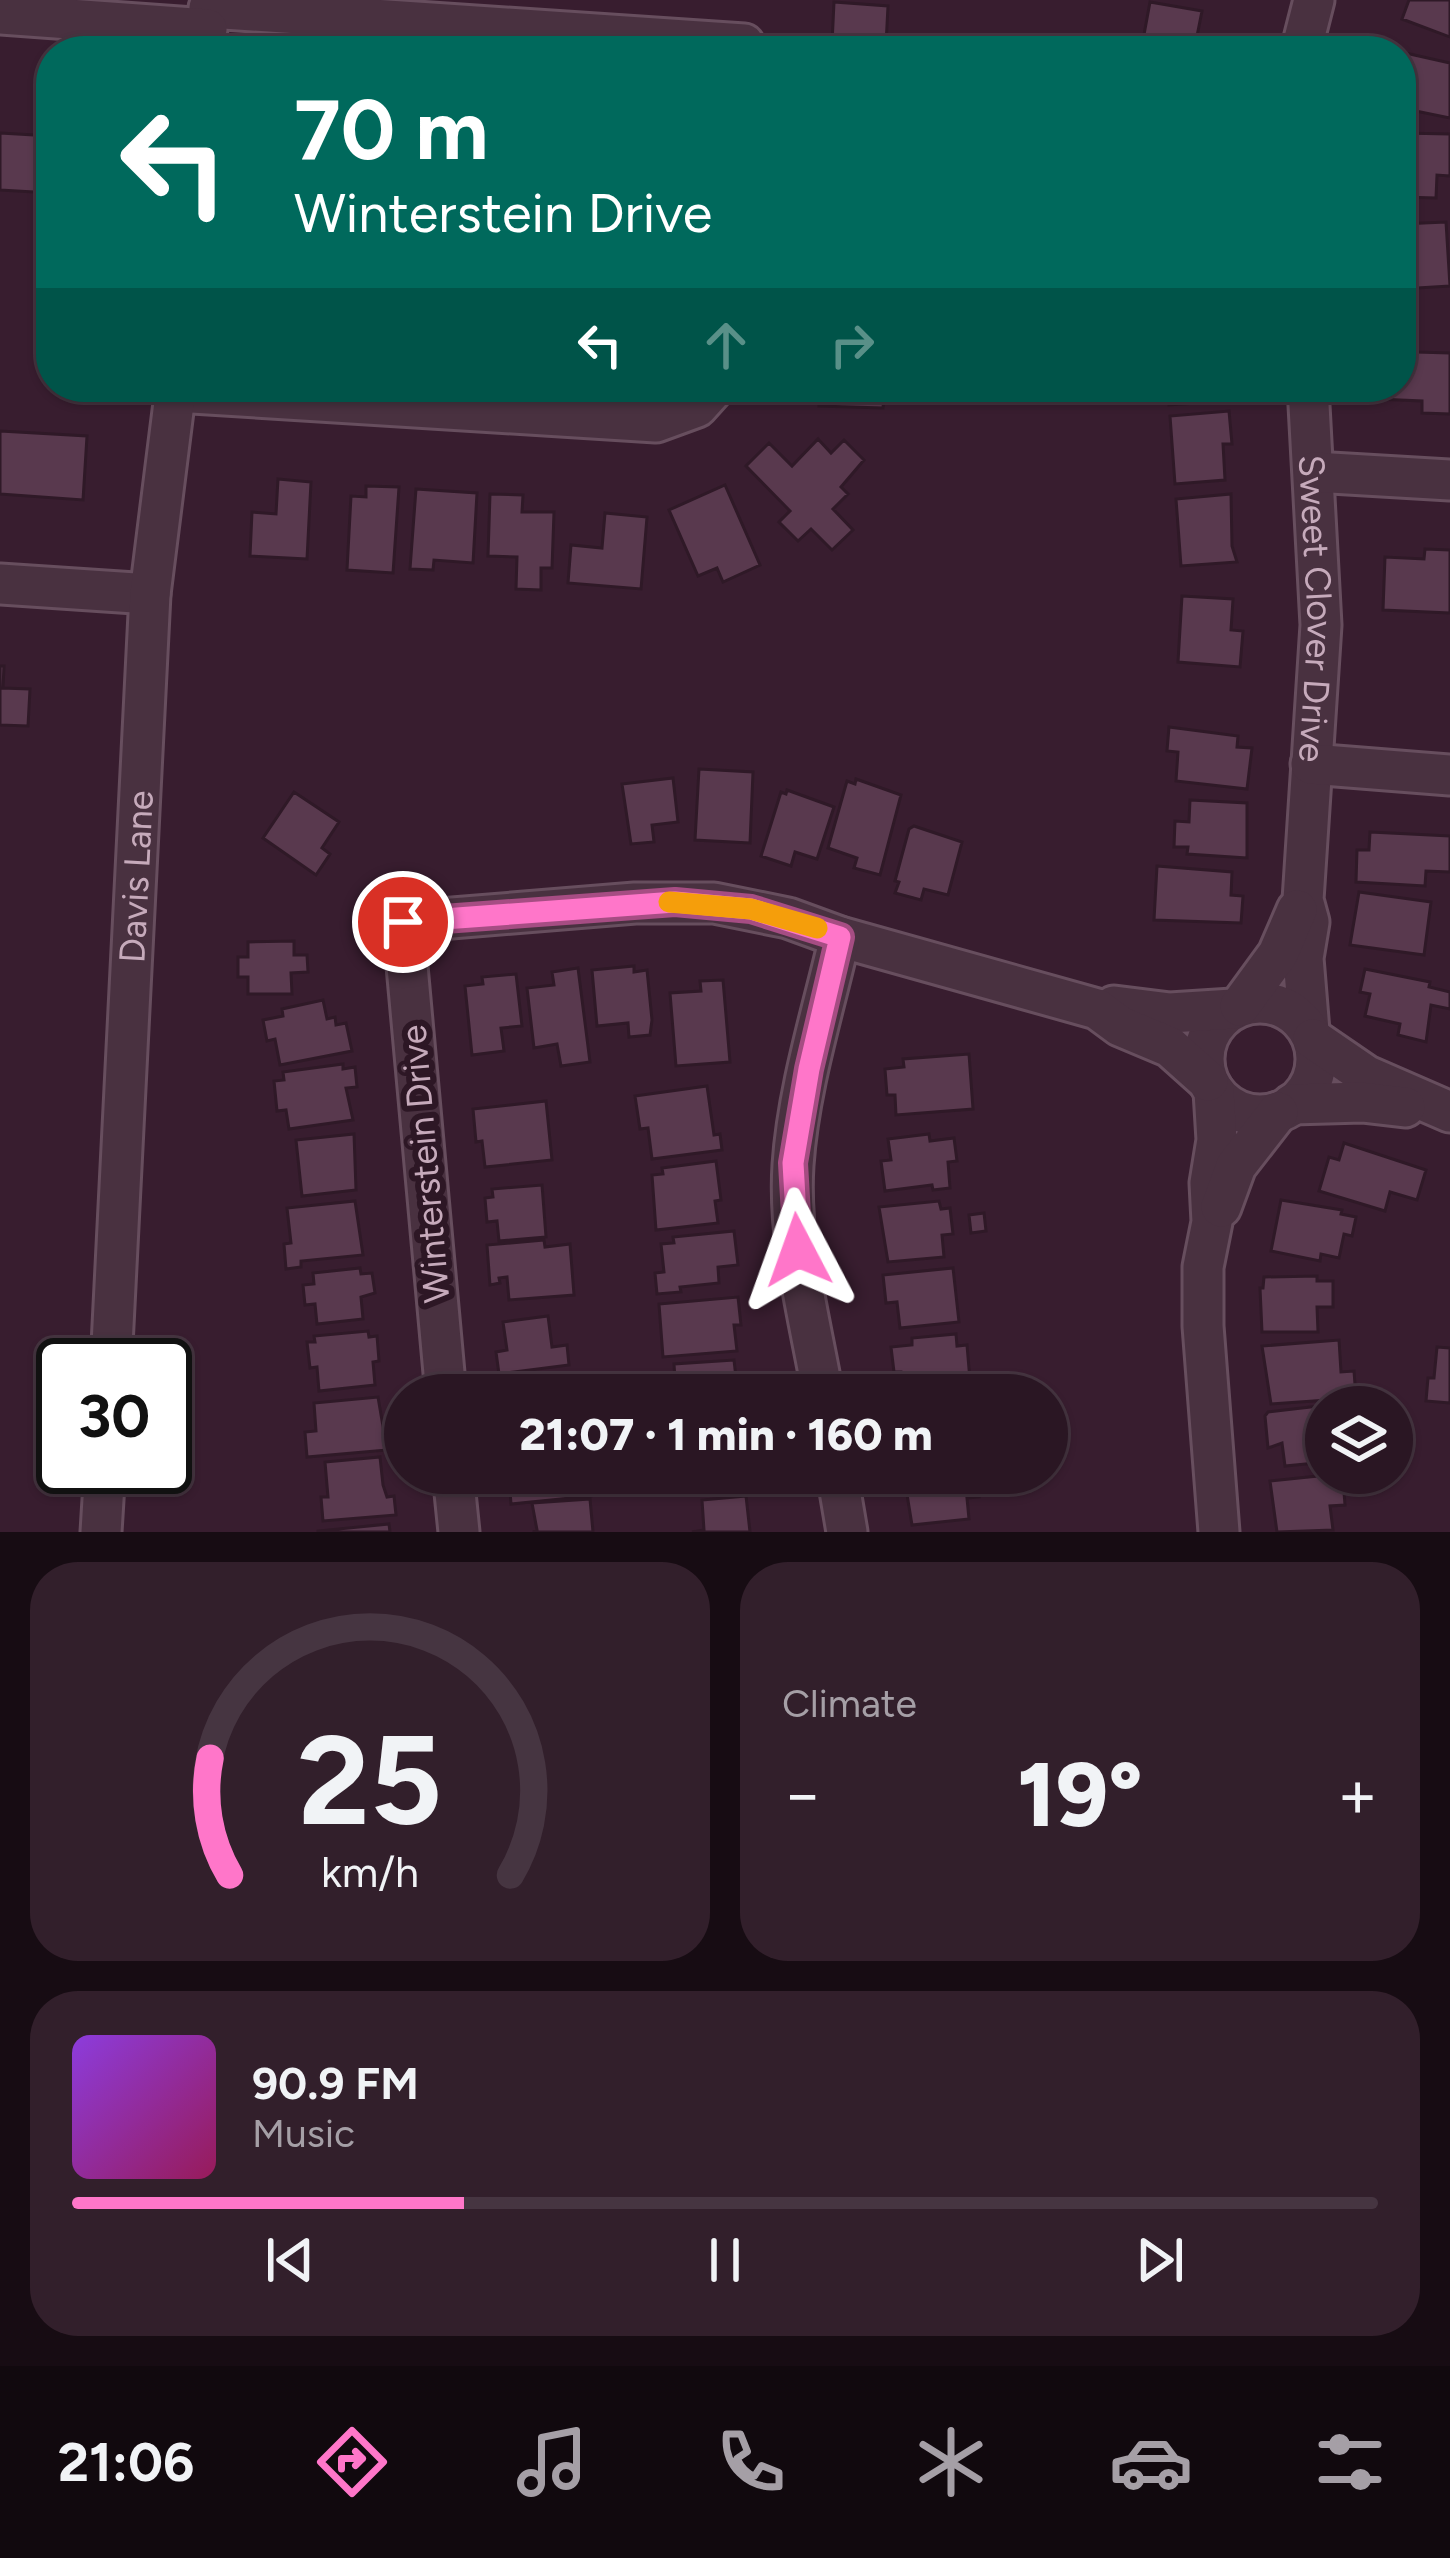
<!DOCTYPE html>
<html lang="en">
<head>
<meta charset="utf-8">
<style>
  body { margin:0; font-family:Figtree,sans-serif; background:#321f2b; color:#f1f3f6; height:100vh; display:flex; flex-direction:column; font-size:45px; white-space:nowrap }
  * { box-sizing:border-box; margin:0 }
  p { font-size:39px; color:#a59fa6 }
  .icon { flex:none; width:66px; height:66px; fill:none; stroke:currentColor; stroke-width:2; stroke-linecap:round; stroke-linejoin:round }
  .map { position:relative; height:1532px; overflow:hidden }
  .sheet { display:flex; flex-direction:column; gap:30px; padding:30px; background:#170c13; flex:1 }
  .sheet>* { flex:none }
  .top-card { position:absolute; left:36px; top:36px; width:1380px; height:366px; border-radius:48px; box-shadow:0 3px 9px #0004,0 0 0 3px #463541; background:#00695c; color:#fff; overflow:hidden }
  .controls { position:absolute; left:1305px; top:1386px; display:grid; gap:24px }
  .controls a { display:grid; place-items:center; width:108px; height:108px; border-radius:50%; background:#2a1623; box-shadow:0 3px 9px #0004,0 0 0 3px #463541; font-size:60px }
  .speed { position:absolute; left:36px; top:1338px; display:flex; gap:24px; font-size:60px; font-weight:700; text-align:center }
  .speed>* { display:grid; place-content:center; width:156px; height:156px; border-radius:50%; background:#2a1623; box-shadow:0 3px 9px #0004,0 0 0 3px #463541; line-height:1 }
  .speed .limit { border:6px solid #111; border-radius:18px; background:#fff; color:#111 }
  .pin { position:absolute; display:grid; place-items:center; width:102px; height:102px; color:#fff; margin:-51px; border:6px solid #fff; border-radius:50%; box-shadow:0 3px 12px #0007 }
  .me { position:absolute; width:132px; margin:-66px; rotate:356deg; stroke-linejoin:round; filter:drop-shadow(0 0 9px #0008) }
  .turn { display:flex; align-items:center; gap:42px; height:252px; padding:0 60px; font-size:54px }
  .turn .icon { width:156px; height:156px; stroke-width:2.5 }
  .turn b { display:block; font-size:84px; line-height:102px }
  .lanes { display:flex; align-items:center; height:114px; padding:0 60px; background:#0003; justify-content:center; gap:60px; direction:ltr }
  .lanes .off { opacity:.35 }
  .big { font-size:90px; font-weight:800; line-height:1.1 }
  .sheet .widget { flex:1; display:flex; flex-direction:column; justify-content:center; gap:18px; min-width:0; padding:0 42px; border-radius:48px; background:#321f2b }
  .sheet .dial { align-items:center; gap:0 }
  .dial svg { height:312px; overflow:visible; fill:none; stroke:#463541; stroke-width:7; stroke-linecap:round; text-anchor:middle }
  .dial text { fill:#f1f3f6; stroke:none }
  .song { display:flex; align-items:center; gap:36px }
  .cover { width:144px; height:144px; border-radius:18px; background:linear-gradient(135deg,hsl(270 70% 55%),hsl(330 70% 35%)) }
  .played { height:12px; border-radius:6px; background:linear-gradient(90deg,#ff76c9 30%,#463541 30%) }
  .keys { display:flex; justify-content:space-around; direction:ltr }
  .heat { display:flex; justify-content:space-between; align-items:center; font-size:66px; direction:ltr }
  .sheet .tiles { flex:1; display:grid; gap:30px; grid-template-columns:1fr 1fr }
  .widget:last-child { grid-column:span 2 }
  .trip { position:absolute; left:384px; top:1374px; width:684px; height:120px; border-radius:60px; background:#2a1623; box-shadow:0 3px 9px #0004,0 0 0 3px #463541; font-weight:800; line-height:120px; text-align:center }
  .menu { display:flex; height:192px; justify-content:space-around; align-items:center; background:#11090e; color:#a59fa6 }
  .menu .icon { width:84px; height:84px }
  .menu .current { color:#ff76c9 }
  .menu b { font-size:54px; color:#f1f3f6 }
  .map>svg:first-child { display:block }
  .building { fill:#59394e; stroke:#2f1927; stroke-width:3 }
  .lines { fill:none; stroke-linecap:round; stroke-linejoin:round }
  .minor-casing { stroke:#674e5e; stroke-width:45 }
  .minor { stroke:#493140; stroke-width:39 }
  .route-casing { stroke:#a64d83; stroke-width:30 }
  .route { stroke:#ff76c9; stroke-width:21 }
  .slow { stroke:#f59e0b; stroke-width:21 }
  .labels { text-anchor:middle; dominant-baseline:central; stroke-width:12; stroke-linejoin:round; paint-order:stroke }
  .street-label { font-size:36px; fill:#c6aabb; stroke:#2d1725 }
</style>
</head>
<body>
<div class="map">
<svg width="1450" height="1532" viewBox="0 0 1450 1532">
  <rect width="100%" height="100%" fill="#381d2f"/>
  <path class="building" d="M1409 0H1450V37L1402 19Z
    M834 2 888 6 886 45H890L889 51H827V44H832Z
    M1150 2 1202 11 1194 51H1141Z
    M1401 52 1450 63V118L1401 108Z
    M0 133 51 136V193L0 190Z
    M1401 133 1450 134V176L1437 175 1436 198 1401 197Z
    M1446 222 1450 286 1401 289V224Z
    M1401 338H1417V352L1450 353V414L1422 413V401L1377 399 1378 387H1401Z
    M815 387H885L883 408 819 406 820 388Z
    M1167 387H1221L1222 401 1169 405Z
    M1229 411 1232 444H1223L1225 480 1175 484 1170 416Z
    M0 431 87 436 83 500 0 494Z
    M818 439 831 453 844 440 864 460 841 487 848 494 833 509 853 530 832 550 811 529 798 541 779 522 790 511 746 466 769 443 792 466Z
    M278 479 311 482 307 559 250 556 252 512 276 514Z
    M725 485 760 565 723 582 717 568 698 576 669 510Z
    M366 486 399 487 393 573 347 570 351 496 366 497Z
    M416 489 477 493 473 563 434 560 433 570 410 569Z
    M490 494 523 495 522 512H554L552 568H541V590L516 589 517 557 488 556Z
    M1231 494 1232 546 1237 562 1181 566 1176 499Z
    M605 513 647 517 641 589 568 583 571 545 602 548Z
    M1425 549 1450 550V613L1383 610 1385 557 1424 559Z
    M1182 596 1233 599 1231 630 1243 631 1240 667 1178 662Z
    M0 666H4L3 688 30 689 28 726 0 725Z
    M1169 727 1238 736 1237 747 1252 748 1247 789 1176 781 1178 752 1167 751Z
    M699 769 753 772 750 843 695 840Z
    M673 778 678 822 652 825 654 842 631 844 622 784Z
    M856 779 901 795 880 875 854 868 857 858 828 848 847 781 855 784Z
    M787 790 834 807 817 859 795 852 791 866 761 856 781 792 786 794Z
    M294 792 339 822 322 848 330 854 316 875 263 838Z
    M1190 800 1247 803V858L1187 854 1188 847H1174L1175 821 1189 822Z
    M914 826 962 842 948 895 924 889 921 900 895 893 899 882 895 881 909 829Z
    M1370 832 1450 836V872L1426 871 1425 886 1356 882 1357 850H1369Z
    M1157 866 1232 872 1231 895 1243 896 1241 923 1154 920Z
    M1359 892 1431 902 1424 955 1350 945Z
    M294 941V955H307L308 972 291 973 292 994H248V977H238V957H248V942Z
    M634 966V972L647 970 652 1020 650 1035 629 1037 628 1023 597 1026 592 970Z
    M578 968 590 1062 561 1066 557 1044 534 1048 527 988 554 985 552 972Z
    M1365 969 1430 982 1429 987 1450 992V1009L1431 1005 1426 1042 1398 1035 1400 1024 1365 1016 1370 994 1360 992Z
    M516 974 522 1026 501 1028 504 1051 472 1055 465 986 483 984 482 977Z
    M723 980 730 1062 676 1066 670 993 701 991 700 981Z
    M323 1000 327 1019 335 1017 336 1025 346 1023 352 1051 280 1065 275 1039 267 1041 263 1020 283 1016 282 1009Z
    M969 1054 973 1109 896 1115 895 1095H887L885 1069 904 1067 903 1059Z
    M343 1064V1069L355 1067 357 1087 346 1088 353 1120 289 1129 286 1110 277 1111 274 1081 284 1080 283 1072Z
    M707 1086 714 1135 720 1134 722 1150 652 1159 648 1128 640 1129 635 1096Z
    M546 1101 552 1160 485 1167 482 1141 476 1142 473 1109Z
    M354 1134 356 1190 302 1196 296 1140Z
    M929 1134 930 1141 954 1138 957 1161 948 1162 950 1188 933 1190 932 1185 885 1191 881 1161 891 1160 888 1139Z
    M1344 1143 1426 1170 1417 1200 1390 1192 1385 1211 1319 1191 1329 1157 1339 1160Z
    M716 1161 721 1200 715 1201 718 1223 656 1230 652 1175 663 1174 662 1168Z
    M542 1185 546 1237 499 1241 497 1221 487 1222 485 1198 493 1197 492 1189Z
    M1281 1200 1342 1210 1341 1214 1356 1217 1352 1236 1344 1234 1339 1258 1321 1254 1320 1261 1271 1251Z
    M355 1201 363 1255 301 1261V1267L286 1269 284 1244 291 1243 287 1208Z
    M939 1201 941 1209 950 1208 953 1234 942 1235 944 1257 888 1262 879 1207Z
    M984 1213 986 1231 971 1233 969 1215Z
    M734 1231 738 1265 718 1267 719 1283 680 1287 681 1292 657 1294 655 1273 664 1272 661 1244 674 1243 673 1237Z
    M544 1240 545 1247 570 1244 574 1295 509 1300 507 1277 499 1278 500 1283 490 1285 487 1245Z
    M360 1268 361 1274 372 1273 375 1293 361 1297 363 1319 317 1324 315 1304 305 1305 303 1285 314 1284 313 1273Z
    M953 1268 959 1322 900 1328 897 1302 886 1303 883 1275Z
    M1317 1276V1281H1333V1307H1317L1318 1332H1262L1260 1288H1263L1264 1277Z
    M738 1297 741 1325H734L737 1351 663 1357 659 1304Z
    M548 1316 552 1347 567 1345 569 1365 499 1374 496 1352 507 1350 503 1322Z
    M368 1331 369 1337 377 1336 379 1361 373 1362 375 1385 319 1391 317 1367 310 1368 307 1342H315L314 1336Z
    M956 1334 957 1346 967 1345 970 1380 953 1381V1388L903 1392 901 1372H894L891 1347 912 1345V1338Z
    M1339 1340 1341 1372 1354 1371 1356 1398 1271 1404 1262 1346Z
    M1437 1347 1450 1348V1403L1426 1401 1428 1378H1434Z
    M734 1360 738 1395H676L674 1364Z
    M575 1376 577 1395H503L502 1384Z
    M378 1397 387 1450 307 1457 305 1432 316 1431 314 1403Z
    M1319 1406V1411H1326V1462L1285 1466 1282 1443 1268 1448 1265 1416 1268 1412Z
    M380 1457 383 1485 387 1497 394 1496 396 1515 323 1521 321 1497H328L325 1462Z
    M515 1473H583V1477L590 1476 591 1496 511 1504 509 1477H515Z
    M691 1473H748L749 1482 692 1488Z
    M911 1473H976L979 1497 967 1498 969 1519 912 1525 904 1476Z
    M1328 1475V1481L1343 1479 1345 1505 1330 1506 1333 1530 1277 1532 1270 1481Z
    M746 1496 750 1532H692L704 1530 702 1500Z
    M590 1499 593 1532H533L537 1530 532 1503Z
    M389 1524 390 1532H318V1531Z"/>
  <g class="lines">
    <g class="minor-casing">
      <g id="minor">
        <path d="M209 8 744 44 743 51"/>
        <path d="M0 14 207 29"/>
        <path d="M1301 51 1314 0"/>
        <path id="s1" d="M1308 387 1321 625 1303 900 1309 922 1303 958 1309 1031"/>
        <path d="M176 392 656 422 697 407 715 387"/>
        <path d="M1314 472 1450 480"/>
        <path d="M0 584 150 594"/>
        <path d="M1311 764 1450 775"/>
        <circle cx="1260" cy="1059" r="56"/>
        <path d="M1114 1006 1170 1013 1233 1009"/>
        <path d="M1240 1006 1278 954 1297 910"/>
        <path d="M1313 1039 1367 1076 1450 1112"/>
        <path d="M1214 1091 1217 1140 1210 1183 1212 1222 1203 1267V1326L1219 1532"/>
        <path d="M1292 1104 1362 1102 1405 1107"/>
        <path d="M1221 1207 1236 1166 1278 1112"/>
        <path id="s2" d="M111 1365 150 594 176 387"/>
        <path d="M446 1395 403 922 635 903H714L788 918 840 937 1097 1009 1120 1026 1170 1047 1208 1081"/>
        <path d="M823 1395C810 1320 788 1241 793 1165 798 1089 823 1011 840 937"/>
        <path d="M453 1473 459 1532"/>
        <path d="M837 1473 847 1532"/>
        <path d="M101 1532 105 1467"/>
      </g>
    </g>
    <use href="#minor" class="minor"/>
  </g>
  <g class="lines">
    <g class="route-casing">
      <path id="route" d="M403 922 675 902 751 909 840 937 809 1069 793 1163 798 1250"/>
    </g>
    <use href="#route" class="route"/>
    <path class="slow" d="M669 902 751 909 817 928"/>
  </g>
  <g class="labels">
    <g class="street-label">
      <text stroke="none"><textPath href="#s1" startOffset="222">Sweet Clover Drive</textPath></text>
      <text stroke="none"><textPath href="#s2" startOffset="489">Davis Lane</textPath></text>
      <text transform="translate(425 1164) rotate(-95)">Winterstein Drive</text>
    </g>
  </g>
</svg>
<div class="controls">
<a><svg class="icon" aria-label="layers" viewBox="0 0 24 24"><path d="M12 4l9 5-9 5-9-5zM3 14l9 5 9-5"/></svg></a>
</div>
<div class="speed"><div class="limit">30</div></div>
<div class="pin" style="left:403px;top:922px;background:#d93025"><svg class="icon" aria-label="arrive" viewBox="0 0 24 24"><path d="M6 21V4h12l-3 4 3 4H6"/></svg></div>
<svg class="me" style="left:798px;top:1250px" viewBox="-20 -20 40 40"><path d="M0-17L14 15 0 8-14 15z" fill="#ff76c9" stroke="#fff" stroke-width="4"/></svg>
<div class="trip">21:07 · 1 min · 160 m</div>
<div class="top-card">
<div class="turn"><svg class="icon" aria-label="left" viewBox="0 0 24 24"><path d="M17 20v-9H6M10 6l-5 5 5 5"/></svg><div><b>70 m</b>Winterstein Drive</div></div>
<div class="lanes"><svg class="icon" aria-label="left" viewBox="0 0 24 24"><path d="M17 20v-9H6M10 6l-5 5 5 5"/></svg><svg class="icon off" aria-label="ahead" viewBox="0 0 24 24"><path d="M12 20V5M6 11l6-6 6 6"/></svg><svg class="icon off" aria-label="right" viewBox="0 0 24 24"><path d="M7 20v-9h11M14 6l5 5-5 5"/></svg></div>
</div>
</div>
<section class="sheet">
<div class="tiles">
<div class="widget dial"><svg viewBox="0 0 100 80">
<path d="M14 69A42 42 0 1 1 86 69"/>
<path d="M14 69A42 42 0 0 1 9 39" stroke="#ff76c9"/>
<text x="50" y="56" font-size="32" font-weight="700">25</text>
<text x="50" y="72" font-size="11">km/h</text>
</svg></div>
<div class="widget"><p>Climate</p>
<div class="heat"><a>−</a><b class="big">19°</b><a>+</a></div>
</div>
<div class="widget">
<div class="song"><i class="cover"></i><div><b>90.9 FM</b><p>Music</p></div></div>
<div class="played"></div>
<div class="keys"><svg class="icon" aria-label="previous" viewBox="0 0 24 24"><path d="M18 5L8 12l10 7zM5 5v14"/></svg><svg class="icon" aria-label="pause" viewBox="0 0 24 24"><path d="M8 5v14M16 5v14"/></svg><svg class="icon" aria-label="next" viewBox="0 0 24 24"><path d="M6 5l10 7-10 7zM19 5v14"/></svg></div>
</div>
</div>
</section>
<nav class="menu">
<b>21:06</b>
<svg class="icon current" aria-label="directions" viewBox="0 0 24 24"><path d="M12 3l9 9-9 9-9-9zM9 14v-3h6M13 9l2 2-2 2"/></svg>
<svg class="icon" aria-label="music" viewBox="0 0 24 24"><path d="M9 18V5l10-2v13"/><circle cx="6" cy="18" r="3"/><circle cx="16" cy="16" r="3"/></svg>
<svg class="icon" aria-label="phone" viewBox="0 0 24 24"><path d="M5 4h4l2 5-3 2q2 4 5 5l2-3 5 2v4C11 20 4 13 5 4z"/></svg>
<svg class="icon" aria-label="climate" viewBox="0 0 24 24"><path d="M12 3v18M4 7l16 10M4 17L20 7"/></svg>
<svg class="icon" aria-label="car" viewBox="0 0 24 24"><path d="M5 17H2v-5l4-1 3-4h7l3 4 3 1v5h-3M9 17h6M6 11h13"/><circle cx="7" cy="17" r="2"/><circle cx="17" cy="17" r="2"/></svg>
<svg class="icon" aria-label="filters" viewBox="0 0 24 24"><path d="M4 7h16M4 17h16"/><circle cx="9" cy="7" r="2"/><circle cx="15" cy="17" r="2"/></svg>
</nav>
</body>
</html>
